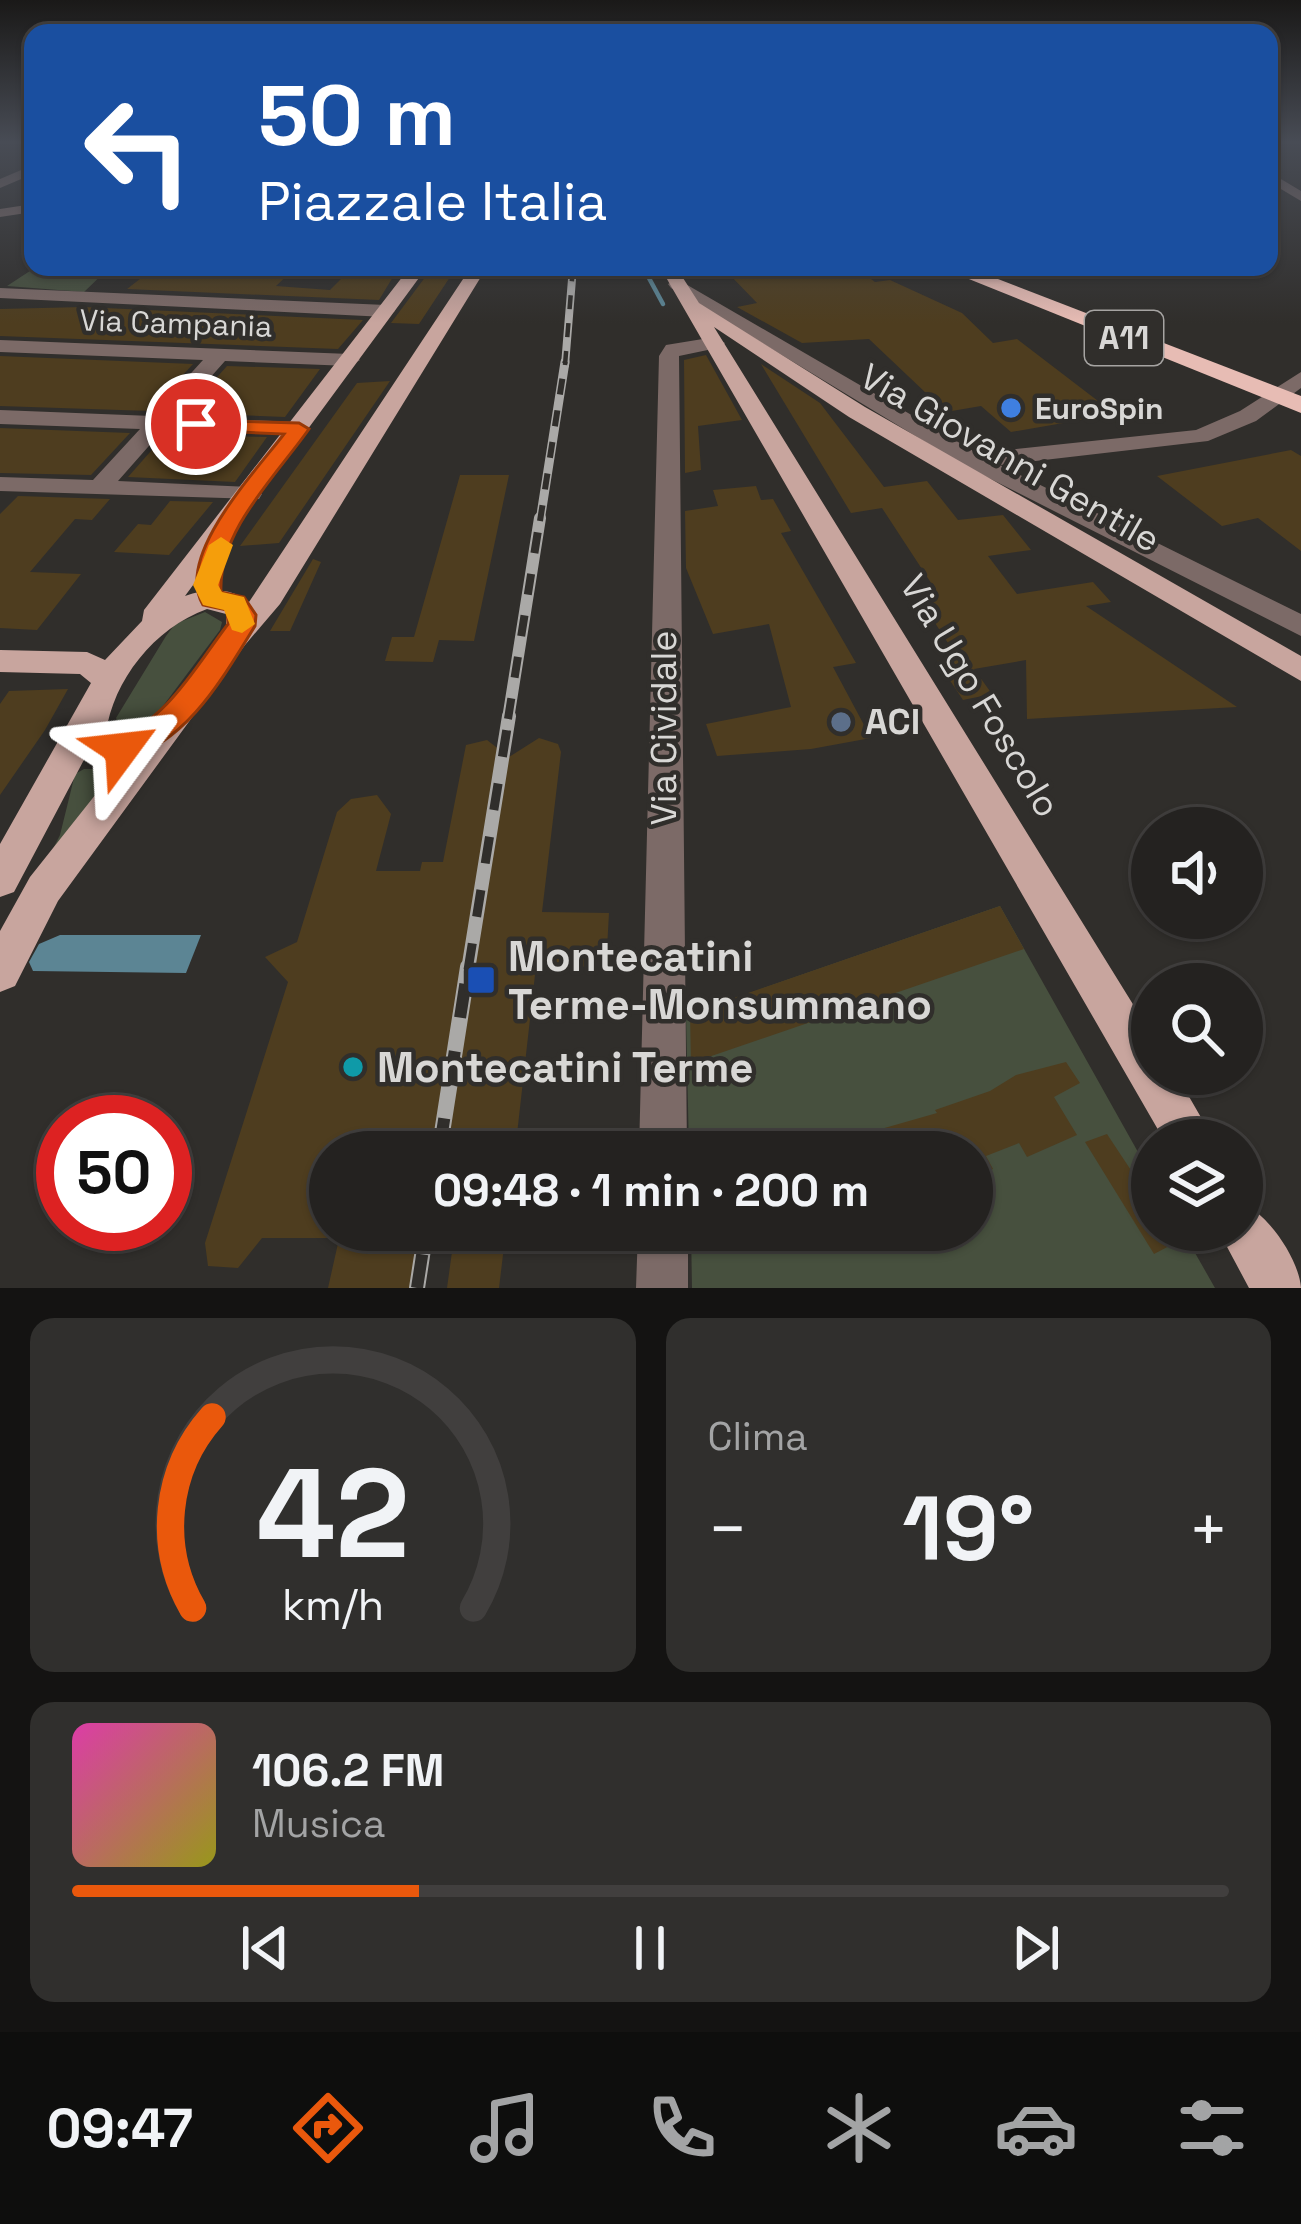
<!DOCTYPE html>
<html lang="it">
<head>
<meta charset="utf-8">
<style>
  body { margin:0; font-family:"Space Grotesk",sans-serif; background:#302f2d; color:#f1f3f6; height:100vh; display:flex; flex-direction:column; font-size:45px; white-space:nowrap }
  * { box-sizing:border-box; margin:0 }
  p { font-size:39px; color:#a3a4a5 }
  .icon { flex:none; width:66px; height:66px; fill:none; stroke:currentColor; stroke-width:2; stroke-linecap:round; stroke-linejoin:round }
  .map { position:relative; height:1288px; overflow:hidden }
  .details { display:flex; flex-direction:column; gap:30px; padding:30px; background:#141312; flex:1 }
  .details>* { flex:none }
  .hud { position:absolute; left:24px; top:24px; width:1254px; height:252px; border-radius:24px; box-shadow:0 3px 9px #0004,0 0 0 3px #413f3e; background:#1a4fa0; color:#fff; overflow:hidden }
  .buttons { position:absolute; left:1131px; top:807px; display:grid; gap:24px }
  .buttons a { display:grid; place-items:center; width:132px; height:132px; border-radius:50%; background:#242220; box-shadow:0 3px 9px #0004,0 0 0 3px #413f3e; font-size:60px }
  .speed { position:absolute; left:36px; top:1095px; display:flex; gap:24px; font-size:60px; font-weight:700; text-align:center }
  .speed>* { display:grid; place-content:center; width:156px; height:156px; border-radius:50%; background:#242220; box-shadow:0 3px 9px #0004,0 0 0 3px #413f3e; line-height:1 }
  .speed .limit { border:18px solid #d22; background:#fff; color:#111 }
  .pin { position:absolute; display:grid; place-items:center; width:102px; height:102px; color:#fff; margin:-51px; border:6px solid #fff; border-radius:50%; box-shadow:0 3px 12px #0007 }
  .me { position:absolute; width:132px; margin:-66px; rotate:60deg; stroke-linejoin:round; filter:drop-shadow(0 0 9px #0008) }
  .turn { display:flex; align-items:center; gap:42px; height:252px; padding:0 36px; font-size:54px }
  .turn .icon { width:156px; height:156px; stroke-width:2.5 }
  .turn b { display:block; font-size:84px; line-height:102px }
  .big { font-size:90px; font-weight:700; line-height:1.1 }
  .details .card { flex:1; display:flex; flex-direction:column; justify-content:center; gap:18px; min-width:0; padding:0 42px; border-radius:24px; background:#302f2d }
  .details .dial { align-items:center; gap:0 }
  .dial svg { height:312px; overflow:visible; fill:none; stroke:#413f3e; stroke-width:7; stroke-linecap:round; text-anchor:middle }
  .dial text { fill:#f1f3f6; stroke:none }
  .song { display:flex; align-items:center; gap:36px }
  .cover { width:144px; height:144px; border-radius:18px; background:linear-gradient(135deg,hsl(320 70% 55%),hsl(60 70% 35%)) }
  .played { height:12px; border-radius:6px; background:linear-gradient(90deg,#ea580c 30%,#413f3e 30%) }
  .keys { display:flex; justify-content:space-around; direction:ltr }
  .heat { display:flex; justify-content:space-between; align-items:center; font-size:66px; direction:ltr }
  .details .tiles { flex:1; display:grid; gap:30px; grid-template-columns:1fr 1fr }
  .card:last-child { grid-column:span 2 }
  .trip { position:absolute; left:309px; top:1131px; width:684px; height:120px; border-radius:60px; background:#242220; box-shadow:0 3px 9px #0004,0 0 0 3px #413f3e; font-weight:700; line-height:120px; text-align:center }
  .tabs { display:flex; height:192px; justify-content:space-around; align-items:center; background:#0e0e0d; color:#a3a4a5 }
  .tabs .icon { width:84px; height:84px }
  .tabs .on { color:#ea580c }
  .tabs b { font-size:54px; color:#f1f3f6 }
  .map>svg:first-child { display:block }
  .green { fill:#47503e }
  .water { fill:#5c8594 }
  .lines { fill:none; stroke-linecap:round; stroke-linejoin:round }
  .stream { stroke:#5c8594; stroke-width:4.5 }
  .building { fill:#4e3d1f }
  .minor { fill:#7c6a67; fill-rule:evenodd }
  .major { fill:#c8a59e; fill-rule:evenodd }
  .highway { fill:#e7bcb4; fill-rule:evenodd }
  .rail-far4-casing { stroke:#aaa9a7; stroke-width:8 }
  .rail-far3-casing { stroke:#aaa9a7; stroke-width:9 }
  .rail-far2-casing { stroke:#aaa9a7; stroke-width:12 }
  .rail-far1-casing { stroke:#aaa9a7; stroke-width:14 }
  .rail-casing { stroke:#aaa9a7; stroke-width:16 }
  .rail-far4 { stroke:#302e2b; stroke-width:4.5; stroke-dasharray:14; stroke-linecap:butt }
  .rail-far3 { stroke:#302e2b; stroke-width:6; stroke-dasharray:16; stroke-linecap:butt }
  .rail-far2 { stroke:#302e2b; stroke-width:8; stroke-dasharray:21; stroke-linecap:butt }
  .rail-far1 { stroke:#302e2b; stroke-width:9; stroke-dasharray:27; stroke-linecap:butt }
  .rail { stroke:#302e2b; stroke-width:12; stroke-dasharray:34; stroke-linecap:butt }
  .route { fill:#ea580c; stroke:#983908; stroke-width:3 }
  .slow { fill:#f59e0b }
  .shop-dot { fill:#3f7fe0; stroke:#302e2b; stroke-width:4.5 }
  .service-dot { fill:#5c6f8a; stroke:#302e2b; stroke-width:4.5 }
  .transit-dot { fill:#1a4fb4; stroke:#302e2b; stroke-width:4.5 }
  .culture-dot { fill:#0f9aa8; stroke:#302e2b; stroke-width:4.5 }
  .labels { text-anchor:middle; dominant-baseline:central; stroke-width:9; stroke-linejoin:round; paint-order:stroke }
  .far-street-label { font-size:30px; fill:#d8d7d5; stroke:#302e2b }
  .far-poi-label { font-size:30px; font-weight:bold; fill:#d8d7d5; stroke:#302e2b; text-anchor:start }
  .shield { fill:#302e2b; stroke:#a6a4a2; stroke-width:3 }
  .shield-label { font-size:33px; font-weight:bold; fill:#d8d7d5 }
  .street-label { font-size:36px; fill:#d8d7d5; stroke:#302e2b }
  .poi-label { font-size:36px; font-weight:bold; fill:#d8d7d5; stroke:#302e2b; text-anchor:start }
  .near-poi-label { font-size:42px; font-weight:bold; fill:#d8d7d5; stroke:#302e2b; text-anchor:start }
</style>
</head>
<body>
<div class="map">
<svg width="1301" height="1288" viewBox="0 0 1301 1288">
  <rect width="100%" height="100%" fill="#302e2b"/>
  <path class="green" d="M36 267H110L84 292 7 286Z
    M205 612 222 622 220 630 151 722 122 730 116 718 166 636 175 624Z
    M84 769H124L44 867 60 835 75 774Z
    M1000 906 1152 1177V1230H1182L1215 1288H692L691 1230H972V1152H689L686 1015Z"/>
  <path class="water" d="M60 935H201L186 973 33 971 29 962 39 944Z"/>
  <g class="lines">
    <path class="stream" d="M643 267 663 304"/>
  </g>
  <path class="building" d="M169 267 293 270 276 286 330 290 353 267H399L379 300 127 289 154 268Z
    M765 267H855L875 282 890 280 962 313 993 343 1017 339 1115 414 1011 432 981 406 946 412 869 339 802 343 737 307 757 303 727 272Z
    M426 276 450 277 419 324 391 323Z
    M83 307 363 320 338 349 0 336V309Z
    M706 355 742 420 698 426 701 470 685 473 684 360Z
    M0 356 193 364 150 411 0 406Z
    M761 364 820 403 884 487 927 481 958 520 1003 515 1031 550 988 556 1017 594 1093 582 1111 602 1086 606 1237 707 1027 719 1026 660 974 669 992 694 963 700 937 661 957 657 917 595 937 592 882 508 851 513Z
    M227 366 320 369 285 417 185 413Z
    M390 381 279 543 240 546 357 383Z
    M0 428 130 433 91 475 0 473Z
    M165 435 267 437 235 482 128 477Z
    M1291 450 1301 456V551L1258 518 1222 526 1157 476Z
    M460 475H509L474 641 439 640 433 662 385 661 392 637H414Z
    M756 486 761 500 773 499 791 531 781 533 856 663 833 667 871 738 811 749 717 756 706 724 791 707 769 624 713 634 686 568 685 511 718 506 713 490Z
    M18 496 110 499 92 520 75 519 30 572 81 574 37 630 0 628V514Z
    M170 501 213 502 169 555 114 552 138 524 151 525Z
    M313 559 321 562 290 631H270Z
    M68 689 45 730 0 795V704L9 691Z
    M539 738 558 744 561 752 542 912 609 913 606 967 536 966 515 1152H466L467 1145 434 1140 432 1152H330V1238H262L238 1268 208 1266 205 1243 288 982 265 957 297 942 337 812 351 799 377 795 391 814 376 871H420L422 862H443L466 745 487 740 509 757Z
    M1000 906 1024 949 691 1063 690 1013Z
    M1066 1062 1080 1083 1054 1097 1077 1135 1027 1157 1019 1143 986 1156 993 1169 972 1177V1152H952L945 1138 911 1152H838L876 1136 874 1131 937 1113 935 1110 990 1091 1016 1075Z
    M1107 1134 1152 1202V1230H1200L1154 1254 1085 1142Z
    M341 1230H420L411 1288H328Z
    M455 1230H506L499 1288H447Z"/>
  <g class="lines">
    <path class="minor" d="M33 165V174L0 188V179Z
      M1269 172 1301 191V201L1269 182Z
      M33 204V212L0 217V209Z
      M677 279 977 453 1196 430 1240 411 1301 372V388L1256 421 1208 441 1000 465 1301 614V636L965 466 671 288 668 284Z
      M0 288 386 305 395 311 386 317 0 298Z
      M715 337 725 343 722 347 679 356 687 1152H639L659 356 666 345Z
      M0 340 350 354 360 360 350 366 225 361 175 417 299 422 307 424V434L163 430 118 481 250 487 262 494 259 499 0 491V477L93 480 140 429 0 424V410L152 416 203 360 0 352Z
      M638 1230H688V1288H636Z"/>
    <path class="major" d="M410 267H427L185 596C208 588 230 587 249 602L471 267H487L280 604 245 645 58 901 15 986 0 992V931L30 877 123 760 86 756 14 892 0 897V844L91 683 80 674 0 672V650L87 652 105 660 142 621 144 610ZM207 609 226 614V626C199 666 161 736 106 733 113 681 154 628 207 609Z
      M660 267H676L699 303 865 407 1301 656V681L849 417 714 327 1152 1035V1074H1176L1214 1140H1164Z
      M1242 1203C1268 1214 1299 1259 1301 1288H1249L1218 1230H1242Z"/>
    <path class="highway" d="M939 267H967L1301 396V413Z"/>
    <g class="rail-far4-casing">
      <path id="rail-far4" d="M565 365 573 267"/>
    </g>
    <g class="rail-far3-casing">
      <path id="rail-far3" d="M540 521 565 362"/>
    </g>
    <g class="rail-far2-casing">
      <path id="rail-far2" d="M508 719 540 518"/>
    </g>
    <g class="rail-far1-casing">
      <path id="rail-far1" d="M468 970 509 716"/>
    </g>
    <g class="rail-casing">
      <path id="rail" d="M439 1152 468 967
        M417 1288 426 1230"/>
    </g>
    <use href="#rail-far4" class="rail-far4"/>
    <use href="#rail-far3" class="rail-far3"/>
    <use href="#rail-far2" class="rail-far2"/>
    <use href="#rail-far1" class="rail-far1"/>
    <use href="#rail" class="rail"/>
  </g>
  <linearGradient id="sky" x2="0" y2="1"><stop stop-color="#1a1918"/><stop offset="0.44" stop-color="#484c55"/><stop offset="1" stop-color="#484c55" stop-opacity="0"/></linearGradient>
  <rect width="1301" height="323" fill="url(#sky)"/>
  <path class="route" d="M189 420 299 423 309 429C276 476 218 531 221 592L244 597 256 615 255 626C219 684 188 740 122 762L106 749 111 741C166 722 194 669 228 624L227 610 203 605C174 557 255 472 284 434L196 430 186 424Z"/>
  <path class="slow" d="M221 537 233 545 218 585 222 592 244 597 255 624 242 633 232 630 224 610 203 605 193 585 209 545Z"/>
  <circle class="shop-dot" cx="1011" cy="408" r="12"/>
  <circle class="service-dot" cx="841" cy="722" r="12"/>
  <rect class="transit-dot" x="466" y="965" width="30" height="30" rx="6"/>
  <circle class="culture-dot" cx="353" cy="1067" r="12"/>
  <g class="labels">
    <g class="far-street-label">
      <text transform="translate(176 323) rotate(2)">Via Campania</text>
    </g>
    <g class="far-poi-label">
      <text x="1035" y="408">EuroSpin</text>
    </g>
    <rect class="shield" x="1085" y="311" width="78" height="54" rx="9"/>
    <g class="shield-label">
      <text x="1124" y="338">A11</text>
    </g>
    <g class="street-label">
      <text transform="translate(1010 458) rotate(30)">Via Giovanni Gentile</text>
      <text transform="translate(980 696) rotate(59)">Via Ugo Foscolo</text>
      <text transform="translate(664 728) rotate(-90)">Via Cividale</text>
    </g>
    <g class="poi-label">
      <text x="865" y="722">ACI</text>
    </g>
    <g class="near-poi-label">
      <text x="508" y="956">Montecatini<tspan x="508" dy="48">Terme-Monsummano</tspan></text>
      <text x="377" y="1067">Montecatini Terme</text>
    </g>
  </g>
</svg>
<div class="buttons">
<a><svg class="icon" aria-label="sound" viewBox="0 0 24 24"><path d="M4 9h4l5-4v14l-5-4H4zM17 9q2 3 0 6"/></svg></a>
<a><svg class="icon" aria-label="search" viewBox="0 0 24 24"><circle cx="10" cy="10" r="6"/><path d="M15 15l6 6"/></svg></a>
<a><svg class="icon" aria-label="layers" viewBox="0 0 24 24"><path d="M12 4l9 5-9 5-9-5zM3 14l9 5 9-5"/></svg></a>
</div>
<div class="speed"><div class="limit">50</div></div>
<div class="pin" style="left:196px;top:424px;background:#d93025"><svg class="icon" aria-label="arrive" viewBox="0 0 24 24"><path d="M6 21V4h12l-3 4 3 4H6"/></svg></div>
<svg class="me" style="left:122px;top:749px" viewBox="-20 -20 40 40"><path d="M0-17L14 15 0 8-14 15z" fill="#ea580c" stroke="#fff" stroke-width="4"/></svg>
<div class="trip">09:48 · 1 min · 200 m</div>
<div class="hud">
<div class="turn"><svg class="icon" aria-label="left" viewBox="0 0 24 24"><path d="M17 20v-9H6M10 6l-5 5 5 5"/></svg><div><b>50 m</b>Piazzale Italia</div></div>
</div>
</div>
<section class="details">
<div class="tiles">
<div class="card dial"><svg viewBox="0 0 100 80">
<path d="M14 69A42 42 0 1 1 86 69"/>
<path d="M14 69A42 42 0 0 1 19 20" stroke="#ea580c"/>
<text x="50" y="56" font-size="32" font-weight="700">42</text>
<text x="50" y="72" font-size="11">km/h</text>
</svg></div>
<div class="card"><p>Clima</p>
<div class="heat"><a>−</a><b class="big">19°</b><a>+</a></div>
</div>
<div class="card">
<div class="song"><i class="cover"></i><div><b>106.2 FM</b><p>Musica</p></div></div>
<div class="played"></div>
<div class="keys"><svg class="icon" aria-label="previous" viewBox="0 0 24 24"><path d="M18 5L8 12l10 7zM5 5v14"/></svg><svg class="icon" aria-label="pause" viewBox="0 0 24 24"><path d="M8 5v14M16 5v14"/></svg><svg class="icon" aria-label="next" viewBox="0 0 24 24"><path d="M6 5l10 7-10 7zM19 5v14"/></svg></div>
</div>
</div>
</section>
<nav class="tabs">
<b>09:47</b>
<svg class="icon on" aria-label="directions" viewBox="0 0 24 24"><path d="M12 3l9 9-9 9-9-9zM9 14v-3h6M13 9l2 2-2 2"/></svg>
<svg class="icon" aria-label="music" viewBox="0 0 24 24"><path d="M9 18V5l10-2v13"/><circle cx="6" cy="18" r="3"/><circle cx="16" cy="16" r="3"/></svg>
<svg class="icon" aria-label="phone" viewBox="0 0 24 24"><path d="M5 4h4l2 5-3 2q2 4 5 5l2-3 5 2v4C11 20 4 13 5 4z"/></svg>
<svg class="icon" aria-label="climate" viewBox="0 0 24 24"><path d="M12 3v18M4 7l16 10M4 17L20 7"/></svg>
<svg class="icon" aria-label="car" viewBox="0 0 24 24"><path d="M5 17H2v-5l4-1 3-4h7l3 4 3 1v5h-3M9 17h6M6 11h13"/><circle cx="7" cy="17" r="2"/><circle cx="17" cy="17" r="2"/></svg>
<svg class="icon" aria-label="filters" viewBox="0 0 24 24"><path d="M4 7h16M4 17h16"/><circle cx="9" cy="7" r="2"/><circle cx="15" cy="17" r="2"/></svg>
</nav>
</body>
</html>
